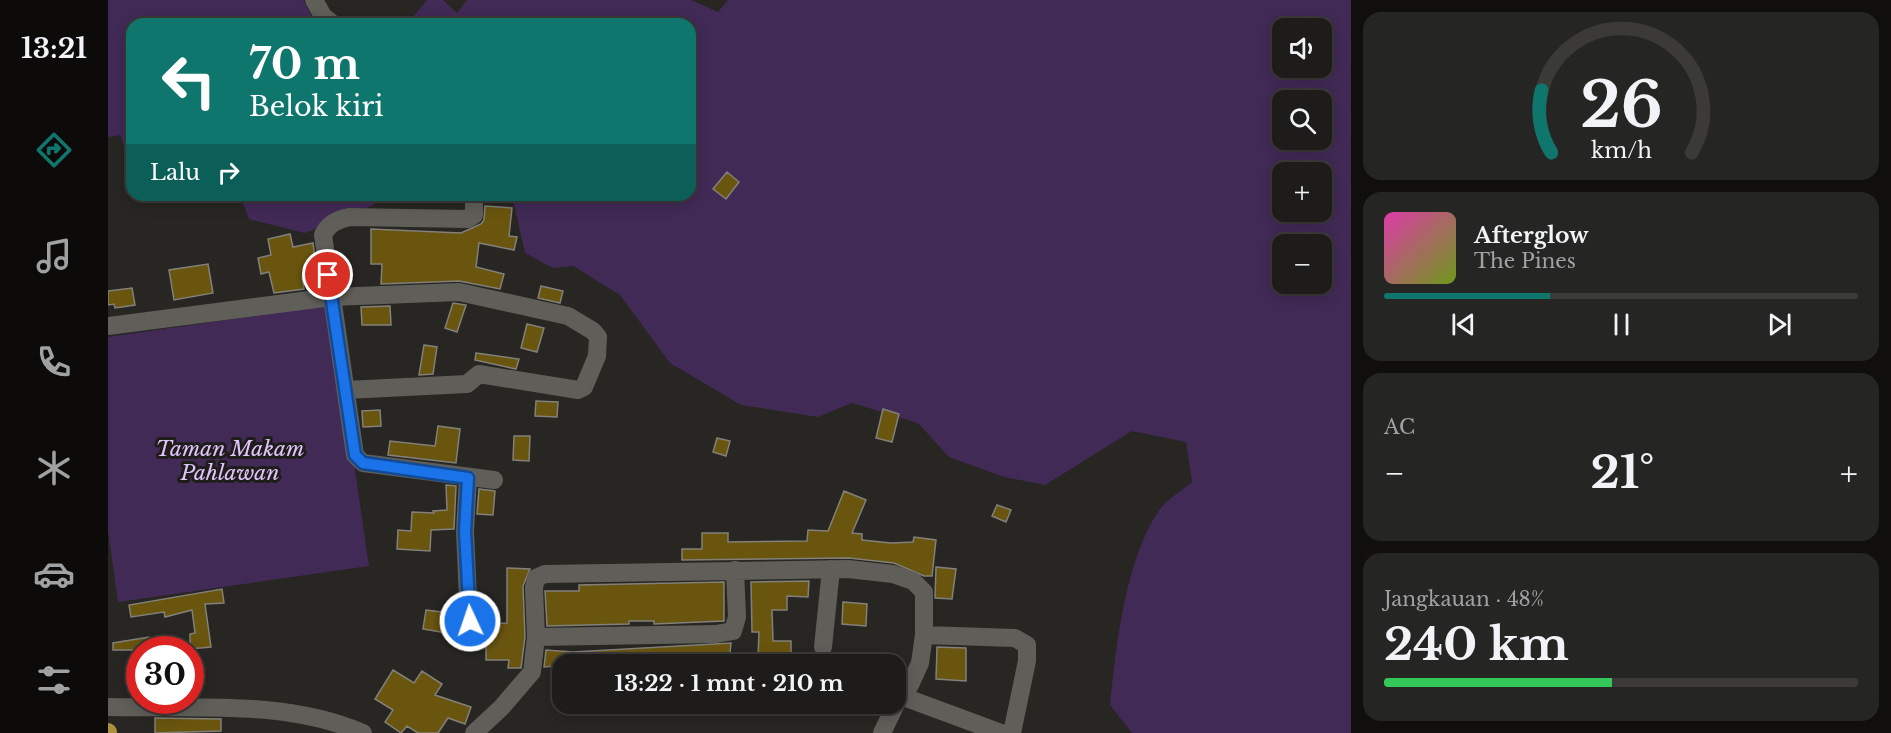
<!DOCTYPE html>
<html lang="id">
<head>
<meta charset="utf-8">
<style>
  body { margin:0; font-family:"Libre Baskerville",serif; background:#252523; color:#f1f3f6; height:100vh; display:flex; flex-direction:column; font-size:22px; white-space:nowrap }
  * { box-sizing:border-box; margin:0 }
  p { font-size:20px; color:#a0a1a2 }
  .icon { flex:none; width:33px; height:33px; fill:none; stroke:currentColor; stroke-width:2; stroke-linecap:round; stroke-linejoin:round }
  .map { position:relative; flex:1; overflow:hidden }
  .sheet { display:flex; flex-direction:column; gap:12px; padding:12px; background:#100f0e; width:540px }
  .sheet>* { flex:none }
  .guide { position:absolute; left:18px; top:18px; width:570px; height:183px; border-radius:18px; box-shadow:0 3px 15px #0003,0 0 0 2px #3b3a39; background:#0f766e; color:#fff; overflow:hidden }
  .tools { position:absolute; left:1164px; top:18px; display:grid; gap:12px }
  .tools a { display:grid; place-items:center; width:60px; height:60px; border-radius:12px; background:#1d1c1a; box-shadow:0 3px 15px #0003,0 0 0 2px #3b3a39; font-size:30px }
  .speed { position:absolute; left:18px; top:636px; display:flex; gap:12px; font-size:30px; font-weight:700; text-align:center }
  .speed>* { display:grid; place-content:center; width:78px; height:78px; border-radius:50%; background:#1d1c1a; box-shadow:0 3px 15px #0003,0 0 0 2px #3b3a39; line-height:1 }
  .speed .limit { border:9px solid #d22; background:#fff; color:#111 }
  .pin { position:absolute; display:grid; place-items:center; width:51px; height:51px; color:#fff; margin:-26px; border:3px solid #fff; border-radius:50%; box-shadow:0 2px 6px #0007 }
  .me { position:absolute; width:66px; margin:-33px; rotate:357deg; stroke-linejoin:round; filter:drop-shadow(0 0 4px #0008) }
  .turn { display:flex; align-items:center; gap:21px; height:126px; padding:0 24px; font-size:27px }
  .turn .icon { width:78px; height:78px; stroke-width:2.5 }
  .turn b { display:block; font-size:42px; line-height:51px }
  .then { display:flex; align-items:center; height:57px; padding:0 24px; background:#0003; gap:12px; font-size:22px }
  .big { font-size:45px; font-weight:700; line-height:1.1 }
  .sheet .widget { flex:1; display:flex; flex-direction:column; justify-content:center; gap:9px; min-width:0; padding:0 21px; border-radius:18px; background:#252523 }
  .sheet .dial { align-items:center; gap:0 }
  .dial svg { height:156px; overflow:visible; fill:none; stroke:#3b3a39; stroke-width:7; stroke-linecap:round; text-anchor:middle }
  .dial text { fill:#f1f3f6; stroke:none }
  .song { display:flex; align-items:center; gap:18px }
  .cover { width:72px; height:72px; border-radius:9px; background:linear-gradient(135deg,hsl(320 70% 55%),hsl(80 70% 35%)) }
  .played { height:6px; border-radius:3px; background:linear-gradient(90deg,#0f766e 35%,#3b3a39 35%) }
  .keys { display:flex; justify-content:space-around; direction:ltr }
  .heat { display:flex; justify-content:space-between; align-items:center; font-size:33px; direction:ltr }
  .charge { height:9px; border-radius:4px; background:linear-gradient(90deg,#34c759 48%,#3b3a39 0) }
  .trip { position:absolute; left:444px; top:654px; width:354px; height:60px; border-radius:18px; background:#1d1c1a; box-shadow:0 3px 15px #0003,0 0 0 2px #3b3a39; font-weight:700; line-height:60px; text-align:center }
  main { display:flex; flex:1; min-height:0 }
  .dock { display:flex; flex-direction:column; width:108px; justify-content:space-around; align-items:center; background:#0c0b0a; color:#a0a1a2 }
  .dock .icon { width:42px; height:42px }
  .dock .active { color:#0f766e }
  .dock b { font-size:27px; color:#f1f3f6 }
  .map>svg:first-child { display:block }
  .green { fill:#412a56; fill-rule:evenodd }
  .building { fill:#6a550f; stroke:#81807b; stroke-width:1.5 }
  .lines { fill:none; stroke-linecap:round; stroke-linejoin:round }
  .minor { stroke:#5f5e59; stroke-width:18 }
  .highway { stroke:#ac9141; stroke-width:18 }
  .route-casing { stroke:#114b97; stroke-width:15 }
  .route { stroke:#1a73e8; stroke-width:10 }
  .labels { text-anchor:middle; dominant-baseline:central; stroke-width:6; stroke-linejoin:round; paint-order:stroke }
  .park-label { font-size:21px; font-style:italic; fill:#e0c4fd; stroke:#1e1d19 }
</style>
</head>
<body>
<main>
<nav class="dock">
<b>13:21</b>
<svg class="icon active" aria-label="directions" viewBox="0 0 24 24"><path d="M12 3l9 9-9 9-9-9zM9 14v-3h6M13 9l2 2-2 2"/></svg>
<svg class="icon" aria-label="music" viewBox="0 0 24 24"><path d="M9 18V5l10-2v13"/><circle cx="6" cy="18" r="3"/><circle cx="16" cy="16" r="3"/></svg>
<svg class="icon" aria-label="phone" viewBox="0 0 24 24"><path d="M5 4h4l2 5-3 2q2 4 5 5l2-3 5 2v4C11 20 4 13 5 4z"/></svg>
<svg class="icon" aria-label="climate" viewBox="0 0 24 24"><path d="M12 3v18M4 7l16 10M4 17L20 7"/></svg>
<svg class="icon" aria-label="car" viewBox="0 0 24 24"><path d="M5 17H2v-5l4-1 3-4h7l3 4 3 1v5h-3M9 17h6M6 11h13"/><circle cx="7" cy="17" r="2"/><circle cx="17" cy="17" r="2"/></svg>
<svg class="icon" aria-label="filters" viewBox="0 0 24 24"><path d="M4 7h16M4 17h16"/><circle cx="9" cy="7" r="2"/><circle cx="15" cy="17" r="2"/></svg>
</nav>
<div class="map">
<svg width="1243" height="733" viewBox="0 0 1243 733">
  <rect width="100%" height="100%" fill="#272622"/>
  <path class="green" d="M0 0H195L208 24H24V168L12 135 0 137Z
    M319 0H335L349 13 359 0H583L610 12 620 0H1243V733H1024L1002 705C1008 646 1017 559 1052 509 1060 499 1074 490 1084 482L1078 442 1024 431 937 485 896 477 841 457 810 423 744 403 710 417 633 405 562 363 512 295 465 266 445 268 417 253 404 195H582V24H299ZM1174 28H1214V68H1174ZM1174 100H1214V140H1174ZM1174 172H1214V212H1174ZM1174 244H1214V284H1174Z
    M132 195H275L265 205 197 233 141 219Z
    M223 305 261 566 10 602 0 530V337Z"/>
  <path class="building" d="M619 172 631 182 618 199 605 189Z
    M377 206 404 208 401 236 409 237 406 250 371 243 368 267 396 274 392 289 351 281 273 284 274 264H263V229L353 233 373 224 376 220Z
    M182 234 185 247 205 243 209 274 194 277 196 289 166 293 161 272 153 274 150 258 163 255 160 239Z
    M100 264 105 293 66 300 61 270Z
    M433 286 455 291 452 303 430 298Z
    M24 288 27 305 7 308 6 304 0 305V291Z
    M345 303 358 305 349 332 337 328Z
    M282 306 283 325H254L253 307Z
    M419 324 436 328 429 352 413 348Z
    M316 345 329 347 325 374 311 375Z
    M368 353 411 359 408 369 367 360Z
    M428 401 450 402 449 417 427 416Z
    M775 409 791 414 784 442 768 438Z
    M272 410 273 426 255 427 254 411Z
    M330 426 352 429 348 463 280 455 282 441 327 446Z
    M406 436H422L421 461 405 460Z
    M609 438 622 441 618 456 605 452Z
    M338 485 348 486 346 529 323 530 322 551 289 549 290 530 303 531 304 512 326 513 325 511 339 510Z
    M371 489 387 491 385 515 369 514Z
    M736 491 758 500 744 533 754 534V540L783 543 805 542 806 537 828 540 824 576H816L786 563 741 558 574 560V549H594V533H620V542L699 541 700 530 720 531Z
    M889 505 903 510 898 522 884 516Z
    M828 567 848 569 844 599 827 598Z
    M399 568 422 569 415 586 417 637 413 668H400L401 660H378V624L399 623Z
    M701 581 700 597 679 596V610H664L665 641H683V656H650L651 632H644L643 582Z
    M616 582V621L546 624V621H521V624L439 626 437 591H471V585Z
    M114 589 116 603 97 604 103 647 82 649V634L87 633 84 610 57 617 56 612 23 617 21 605Z
    M735 602 759 604 758 626 734 624Z
    M318 610 349 614 350 635 315 629Z
    M41 637 43 650H5V643Z
    M623 643 621 662 608 660V664H512V661L436 667 438 650 465 652Z
    M829 647 858 648V681L828 679Z
    M285 670 306 683 314 671 334 684 327 695 363 707 357 724 340 718 330 733H310L299 726 293 733 277 722 285 710 267 699Z
    M47 718 113 719V731L47 733Z"/>
  <g class="lines">
    <path class="minor" d="M206 0 215 16 225 24
      M366 195V215L360 219 242 217C230 219 220 224 215 235L247 455 255 463 386 480
      M0 326 224 297 351 292 460 316 485 331 490 337 489 356 476 387 470 390 371 374 359 384 238 390
      M360 478 357 531 362 643
      M816 635 907 638 919 645V661L904 733
      M428 637 426 588 428 578 437 574 740 569 785 574 805 581 816 592V635L812 663 802 685 788 704 774 733
      M715 647 723 569
      M793 696 893 733
      M0 707C83 709 177 699 255 733
      M366 733 393 708 424 672 428 637 608 634 625 631 629 617 627 570"/>
    <path class="highway" d="M0 732V733"/>
  </g>
  <g class="lines">
    <g class="route-casing">
      <path id="route" d="M220 275 247 455 255 463 360 478 357 531 362 621"/>
    </g>
    <use href="#route" class="route"/>
  </g>
  <g class="labels">
    <g class="park-label">
      <text x="122" y="449">Taman Makam<tspan x="122" dy="24">Pahlawan</tspan></text>
    </g>
  </g>
</svg>
<div class="tools">
<a><svg class="icon" aria-label="sound" viewBox="0 0 24 24"><path d="M4 9h4l5-4v14l-5-4H4zM17 9q2 3 0 6"/></svg></a>
<a><svg class="icon" aria-label="search" viewBox="0 0 24 24"><circle cx="10" cy="10" r="6"/><path d="M15 15l6 6"/></svg></a>
<a>+</a>
<a>−</a>
</div>
<div class="speed"><div class="limit">30</div></div>
<div class="pin" style="left:220px;top:275px;background:#d93025"><svg class="icon" aria-label="arrive" viewBox="0 0 24 24"><path d="M6 21V4h12l-3 4 3 4H6"/></svg></div>
<svg class="me" style="left:362px;top:621px" viewBox="-20 -20 40 40"><circle r="17" fill="#1a73e8" stroke="#fff" stroke-width="3"/><path d="M0-11L8 9 0 5-8 9z" fill="#fff"/></svg>
<div class="trip">13:22 · 1 mnt · 210 m</div>
<div class="guide">
<div class="turn"><svg class="icon" aria-label="left" viewBox="0 0 24 24"><path d="M17 20v-9H6M10 6l-5 5 5 5"/></svg><div><b>70 m</b>Belok kiri</div></div>
<div class="then">Lalu<svg class="icon" aria-label="right" viewBox="0 0 24 24"><path d="M7 20v-9h11M14 6l5 5-5 5"/></svg></div>
</div>
</div>
<section class="sheet">
<div class="widget dial"><svg viewBox="0 0 100 80">
<path d="M14 69A42 42 0 1 1 86 69"/>
<path d="M14 69A42 42 0 0 1 9 37" stroke="#0f766e"/>
<text x="50" y="56" font-size="32" font-weight="700">26</text>
<text x="50" y="72" font-size="11">km/h</text>
</svg></div>
<div class="widget">
<div class="song"><i class="cover"></i><div><b>Afterglow</b><p>The Pines</p></div></div>
<div class="played"></div>
<div class="keys"><svg class="icon" aria-label="previous" viewBox="0 0 24 24"><path d="M18 5L8 12l10 7zM5 5v14"/></svg><svg class="icon" aria-label="pause" viewBox="0 0 24 24"><path d="M8 5v14M16 5v14"/></svg><svg class="icon" aria-label="next" viewBox="0 0 24 24"><path d="M6 5l10 7-10 7zM19 5v14"/></svg></div>
</div>
<div class="widget"><p>AC</p>
<div class="heat"><a>−</a><b class="big">21°</b><a>+</a></div>
</div>
<div class="widget"><p>Jangkauan · 48%</p><b class="big">240 km</b><div class="charge"></div></div>
</section>
</main>
</body>
</html>
